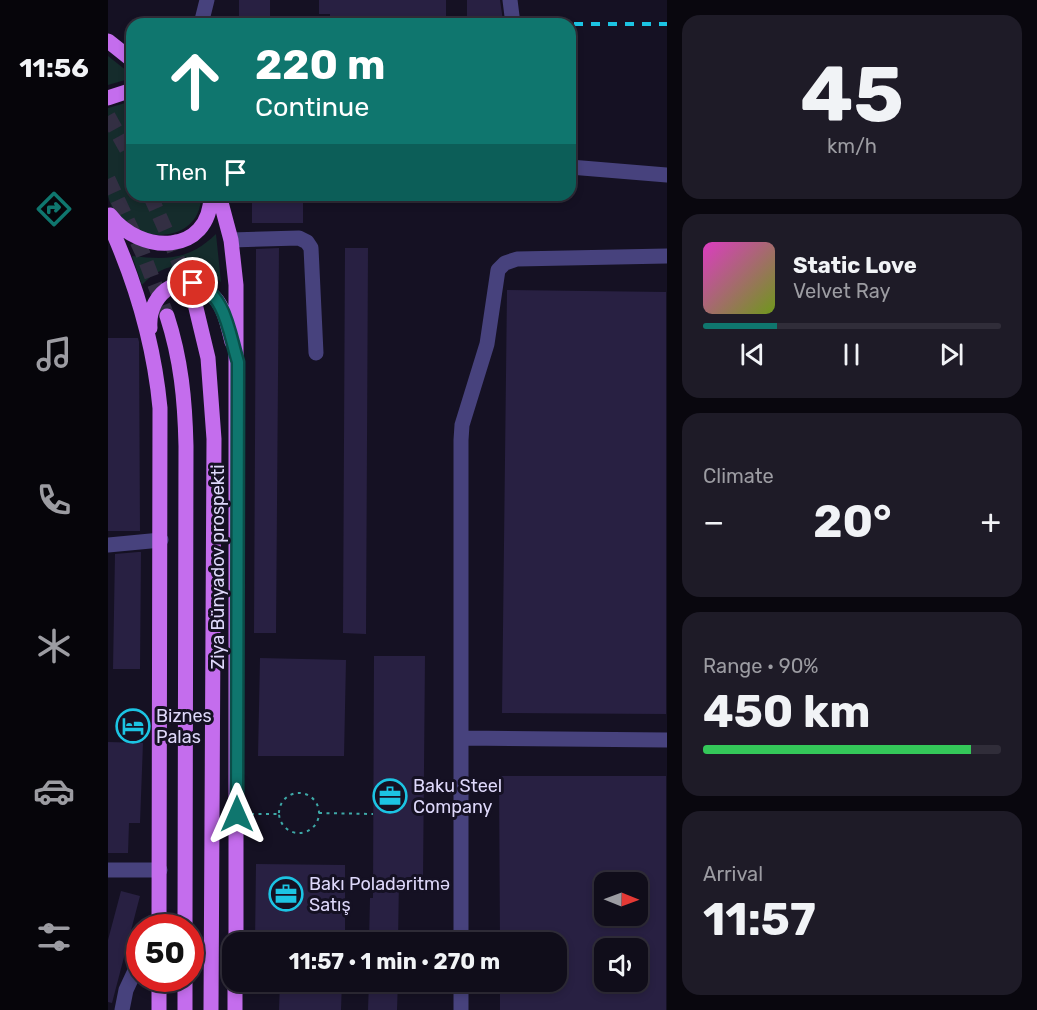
<!DOCTYPE html>
<html lang="en">
<head>
<meta charset="utf-8">
<style>
  body { margin:0; font-family:Rubik,sans-serif; background:#1e1b27; color:#f1f3f6; height:100vh; display:flex; flex-direction:column; font-size:22px; white-space:nowrap }
  * { box-sizing:border-box; margin:0 }
  p { font-size:20px; color:#9c9ca2 }
  .icon { flex:none; width:33px; height:33px; fill:none; stroke:currentColor; stroke-width:2; stroke-linecap:round; stroke-linejoin:round }
  .map { position:relative; flex:1; overflow:hidden }
  .drawer { display:flex; flex-direction:column; gap:15px; padding:15px; background:#09070e; width:370px }
  .drawer>* { flex:none }
  .top-card { position:absolute; left:18px; top:18px; width:450px; height:183px; border-radius:18px; box-shadow:0 3px 9px #0003,0 0 0 2px #302d39; background:#0f766e; color:#fff; overflow:hidden }
  .needle { width:39px; rotate:91deg }
  .buttons { position:absolute; left:486px; top:872px; display:grid; gap:12px }
  .buttons a { display:grid; place-items:center; width:54px; height:54px; border-radius:12px; background:#100d1a; box-shadow:0 3px 9px #0003,0 0 0 2px #302d39; font-size:30px }
  .speed { position:absolute; left:18px; top:914px; display:flex; gap:12px; font-size:30px; font-weight:700; text-align:center }
  .speed>* { display:grid; place-content:center; width:78px; height:78px; border-radius:50%; background:#100d1a; box-shadow:0 3px 9px #0003,0 0 0 2px #302d39; line-height:1 }
  .speed .limit { border:9px solid #d22; background:#fff; color:#111 }
  .pin { position:absolute; display:grid; place-items:center; width:51px; height:51px; color:#fff; margin:-26px; border:3px solid #fff; border-radius:50%; box-shadow:0 2px 6px #0007 }
  .me { position:absolute; width:66px; margin:-33px; rotate:0deg; stroke-linejoin:round; filter:drop-shadow(0 0 4px #0008) }
  .turn { display:flex; align-items:center; gap:21px; height:126px; padding:0 30px; font-size:27px }
  .turn .icon { width:78px; height:78px; stroke-width:2.5 }
  .turn b { display:block; font-size:42px; line-height:51px }
  .then { display:flex; align-items:center; height:57px; padding:0 30px; background:#0003; gap:12px; font-size:22px }
  .big { font-size:45px; font-weight:700; line-height:1.1 }
  .drawer .card { flex:1; display:flex; flex-direction:column; justify-content:center; gap:9px; min-width:0; padding:0 21px; border-radius:18px; background:#1e1b27 }
  .drawer .dial { align-items:center; gap:0 }
  .dial b { font-size:78px; line-height:1 }
  .song { display:flex; align-items:center; gap:18px }
  .cover { width:72px; height:72px; border-radius:9px; background:linear-gradient(135deg,hsl(310 70% 55%),hsl(80 70% 35%)) }
  .played { height:6px; border-radius:3px; background:linear-gradient(90deg,#0f766e 25%,#302d39 25%) }
  .keys { display:flex; justify-content:space-around; direction:ltr }
  .heat { display:flex; justify-content:space-between; align-items:center; font-size:33px; direction:ltr }
  .charge { height:9px; border-radius:4px; background:linear-gradient(90deg,#34c759 90%,#302d39 0) }
  .trip { position:absolute; left:114px; top:932px; width:345px; height:60px; border-radius:18px; background:#100d1a; box-shadow:0 3px 9px #0003,0 0 0 2px #302d39; font-weight:700; line-height:60px; text-align:center }
  main { display:flex; flex:1; min-height:0 }
  .dock { display:flex; flex-direction:column; width:108px; justify-content:space-around; align-items:center; background:#06050a; color:#9c9ca2 }
  .dock .icon { width:42px; height:42px }
  .dock .current { color:#0f766e }
  .dock b { font-size:27px; color:#f1f3f6 }
  .map>svg:first-child { display:block }
  .green { fill:#152c2c }
  .building { fill:#282042; fill-rule:evenodd }
  .lines { fill:none; stroke-linecap:round; stroke-linejoin:round }
  .major-tunnel { stroke:#332f43; stroke-width:15; stroke-dasharray:15 8; stroke-linecap:butt }
  .path { stroke:#3ea9a8; stroke-width:2; stroke-dasharray:3 4.5; stroke-linecap:butt }
  .minor { stroke:#47427d; stroke-width:15 }
  .major { stroke:#c46ded; stroke-width:15 }
  .rail { stroke:#1cc4e3; stroke-width:4; stroke-dasharray:9 8; stroke-linecap:butt }
  .route-casing { stroke:#0a4d48; stroke-width:15 }
  .route { stroke:#0f766e; stroke-width:10 }
  .labels { text-anchor:middle; dominant-baseline:central; stroke-width:6; stroke-linejoin:round; paint-order:stroke }
  .street-label { font-size:18px; fill:#ded8fa; stroke:#151123 }
  .poi-label { font-size:18px; fill:#ded8fa; stroke:#151123; text-anchor:start }
</style>
</head>
<body>
<main>
<nav class="dock">
<b>11:56</b>
<svg class="icon current" aria-label="directions" viewBox="0 0 24 24"><path d="M12 3l9 9-9 9-9-9zM9 14v-3h6M13 9l2 2-2 2"/></svg>
<svg class="icon" aria-label="music" viewBox="0 0 24 24"><path d="M9 18V5l10-2v13"/><circle cx="6" cy="18" r="3"/><circle cx="16" cy="16" r="3"/></svg>
<svg class="icon" aria-label="phone" viewBox="0 0 24 24"><path d="M5 4h4l2 5-3 2q2 4 5 5l2-3 5 2v4C11 20 4 13 5 4z"/></svg>
<svg class="icon" aria-label="climate" viewBox="0 0 24 24"><path d="M12 3v18M4 7l16 10M4 17L20 7"/></svg>
<svg class="icon" aria-label="car" viewBox="0 0 24 24"><path d="M5 17H2v-5l4-1 3-4h7l3 4 3 1v5h-3M9 17h6M6 11h13"/><circle cx="7" cy="17" r="2"/><circle cx="17" cy="17" r="2"/></svg>
<svg class="icon" aria-label="filters" viewBox="0 0 24 24"><path d="M4 7h16M4 17h16"/><circle cx="9" cy="7" r="2"/><circle cx="15" cy="17" r="2"/></svg>
</nav>
<div class="map">
<svg width="559" height="1010" viewBox="0 0 559 1010">
  <rect width="100%" height="100%" fill="#151123"/>
  <path class="green" d="M0 56 24 75V78L0 85Z
    M24 101V195H93C94 250 11 246 0 196 0 176 0 131 0 108Z
    M108 234 113 282C89 259 56 260 34 285L24 256C60 260 81 260 108 234Z"/>
  <path class="building" d="M131 0H162V24H131Z
    M211 0H338V24L222 23V14H211Z
    M359 0H392L395 21H359Z
    M144 195H195V223H144Z
    M171 248 168 633H146L148 249Z
    M237 248H260L258 634 235 633Z
    M399 290 558 292V714L394 713Z
    M0 338H30L31 342 32 531H0Z
    M30 552H33L32 669H5L7 554Z
    M266 656H317L315 879H291L290 942H261L262 898H265Z
    M152 658 238 660 236 756H150Z
    M0 742 35 743 32 823H21L20 853H0Z
    M391 776H558V1010H392V981H448V942H392ZM496 882H530V915H496ZM496 948H530V981H496Z
    M148 864 237 865V942H147Z
    M13 891 32 896 4 1003 0 1002V940Z
    M172 981H234L233 1010H171Z
    M261 981H290L289 1010H260Z"/>
  <g class="lines">
    <path class="major-tunnel" d="M0 116 24 159
      M0 179 35 254 59 316
      M42 195 63 242 88 308"/>
    <path class="path" d="M171 813a20 20 0 1 1 40 0a20 20 0 1 1-40 0Z
      M211 813 265 814
      M143 814H171"/>
    <path class="minor" d="M402 0 405 24
      M93 24 99 0
      M462 167 559 175
      M123 240 191 238 199 242 203 248 208 353
      M0 545 53 540
      M355 738 559 740
      M0 870H52
      M353 942V440L354 425 379 344 390 270 397 263 409 259 559 256
      M14 1010 18 990 32 960
      M353 1010V981"/>
    <path class="major" d="M0 41 24 60
      M0 98 24 90
      M111 195 123 240 128 285V942
      M2 215C32 255 102 256 103 195
      M0 221C27 280 46 344 52 408L51 927
      M88 308 100 358 106 439 103 1010
      M59 316C73 359 77 400 78 446L77 927
      M42 328C39 290 80 266 107 298 117 309 120 327 124 342
      M51 1010V978
      M77 1010V978
      M127 1010V981"/>
    <path class="rail" d="M415 24H559"/>
  </g>
  <g class="lines">
    <g class="route-casing">
      <path id="route" d="M85 283C118 292 121 334 130 362L129 814"/>
    </g>
    <use href="#route" class="route"/>
  </g>
  <defs>
    <g id="hotel-ring" transform="scale(1.725)"><circle r="9.5" fill="#151123" stroke="#1cc4e3" stroke-width="1.5"/><path d="M-6-4.5h1.5V1H6V5H4.5V3h-9V5H-6ZM-4 0a1.8 1.8 0 1 1 3.6 0ZM.5 0V-2.5h3Q6-2.5 6 0Z" fill="#1cc4e3"/></g>
    <g id="office-ring" transform="scale(1.725)"><circle r="9.5" fill="#151123" stroke="#1cc4e3" stroke-width="1.5"/><path d="M-6-3h4V-5.5h4V-3h4V5H-6ZM-1-4.5V-3h2v-1.5ZM-6 0V1H6V0Z" fill="#1cc4e3"/></g>
  </defs>
  <g fill-rule="evenodd">
    <use href="#hotel-ring" x="25" y="726"/>
    <use href="#office-ring" x="282" y="796"/>
    <use href="#office-ring" x="178" y="894"/>
  </g>
  <g class="labels">
    <g class="street-label">
      <text transform="translate(110 567) rotate(-90)">Ziya Bünyadov prospekti</text>
    </g>
    <g class="poi-label">
      <text x="48" y="716">Biznes<tspan x="48" dy="21">Palas</tspan></text>
      <text x="305" y="786">Baku Steel<tspan x="305" dy="21">Company</tspan></text>
      <text x="201" y="884">Bakı Poladəritmə<tspan x="201" dy="21">Satış</tspan></text>
    </g>
  </g>
</svg>
<div class="buttons">
<a><svg class="needle" viewBox="-14 -14 28 28"><path d="M0-13l5 13h-10z" fill="#e53935"/><path d="M0 13l5-13h-10z" fill="#9c9ca2"/></svg></a>
<a><svg class="icon" aria-label="sound" viewBox="0 0 24 24"><path d="M4 9h4l5-4v14l-5-4H4zM17 9q2 3 0 6"/></svg></a>
</div>
<div class="speed"><div class="limit">50</div></div>
<div class="pin" style="left:85px;top:283px;background:#d93025"><svg class="icon" aria-label="arrive" viewBox="0 0 24 24"><path d="M6 21V4h12l-3 4 3 4H6"/></svg></div>
<svg class="me" style="left:129px;top:814px" viewBox="-20 -20 40 40"><path d="M0-17L14 15 0 8-14 15z" fill="#0f766e" stroke="#fff" stroke-width="4"/></svg>
<div class="trip">11:57 · 1 min · 270 m</div>
<div class="top-card">
<div class="turn"><svg class="icon" aria-label="ahead" viewBox="0 0 24 24"><path d="M12 20V5M6 11l6-6 6 6"/></svg><div><b>220 m</b>Continue</div></div>
<div class="then">Then<svg class="icon" aria-label="arrive" viewBox="0 0 24 24"><path d="M6 21V4h12l-3 4 3 4H6"/></svg></div>
</div>
</div>
<section class="drawer">
<div class="card dial"><b>45</b><p>km/h</p></div>
<div class="card">
<div class="song"><i class="cover"></i><div><b>Static Love</b><p>Velvet Ray</p></div></div>
<div class="played"></div>
<div class="keys"><svg class="icon" aria-label="previous" viewBox="0 0 24 24"><path d="M18 5L8 12l10 7zM5 5v14"/></svg><svg class="icon" aria-label="pause" viewBox="0 0 24 24"><path d="M8 5v14M16 5v14"/></svg><svg class="icon" aria-label="next" viewBox="0 0 24 24"><path d="M6 5l10 7-10 7zM19 5v14"/></svg></div>
</div>
<div class="card"><p>Climate</p>
<div class="heat"><a>−</a><b class="big">20°</b><a>+</a></div>
</div>
<div class="card"><p>Range · 90%</p><b class="big">450 km</b><div class="charge"></div></div>
<div class="card"><p>Arrival</p><b class="big">11:57</b></div>
</section>
</main>
</body>
</html>
